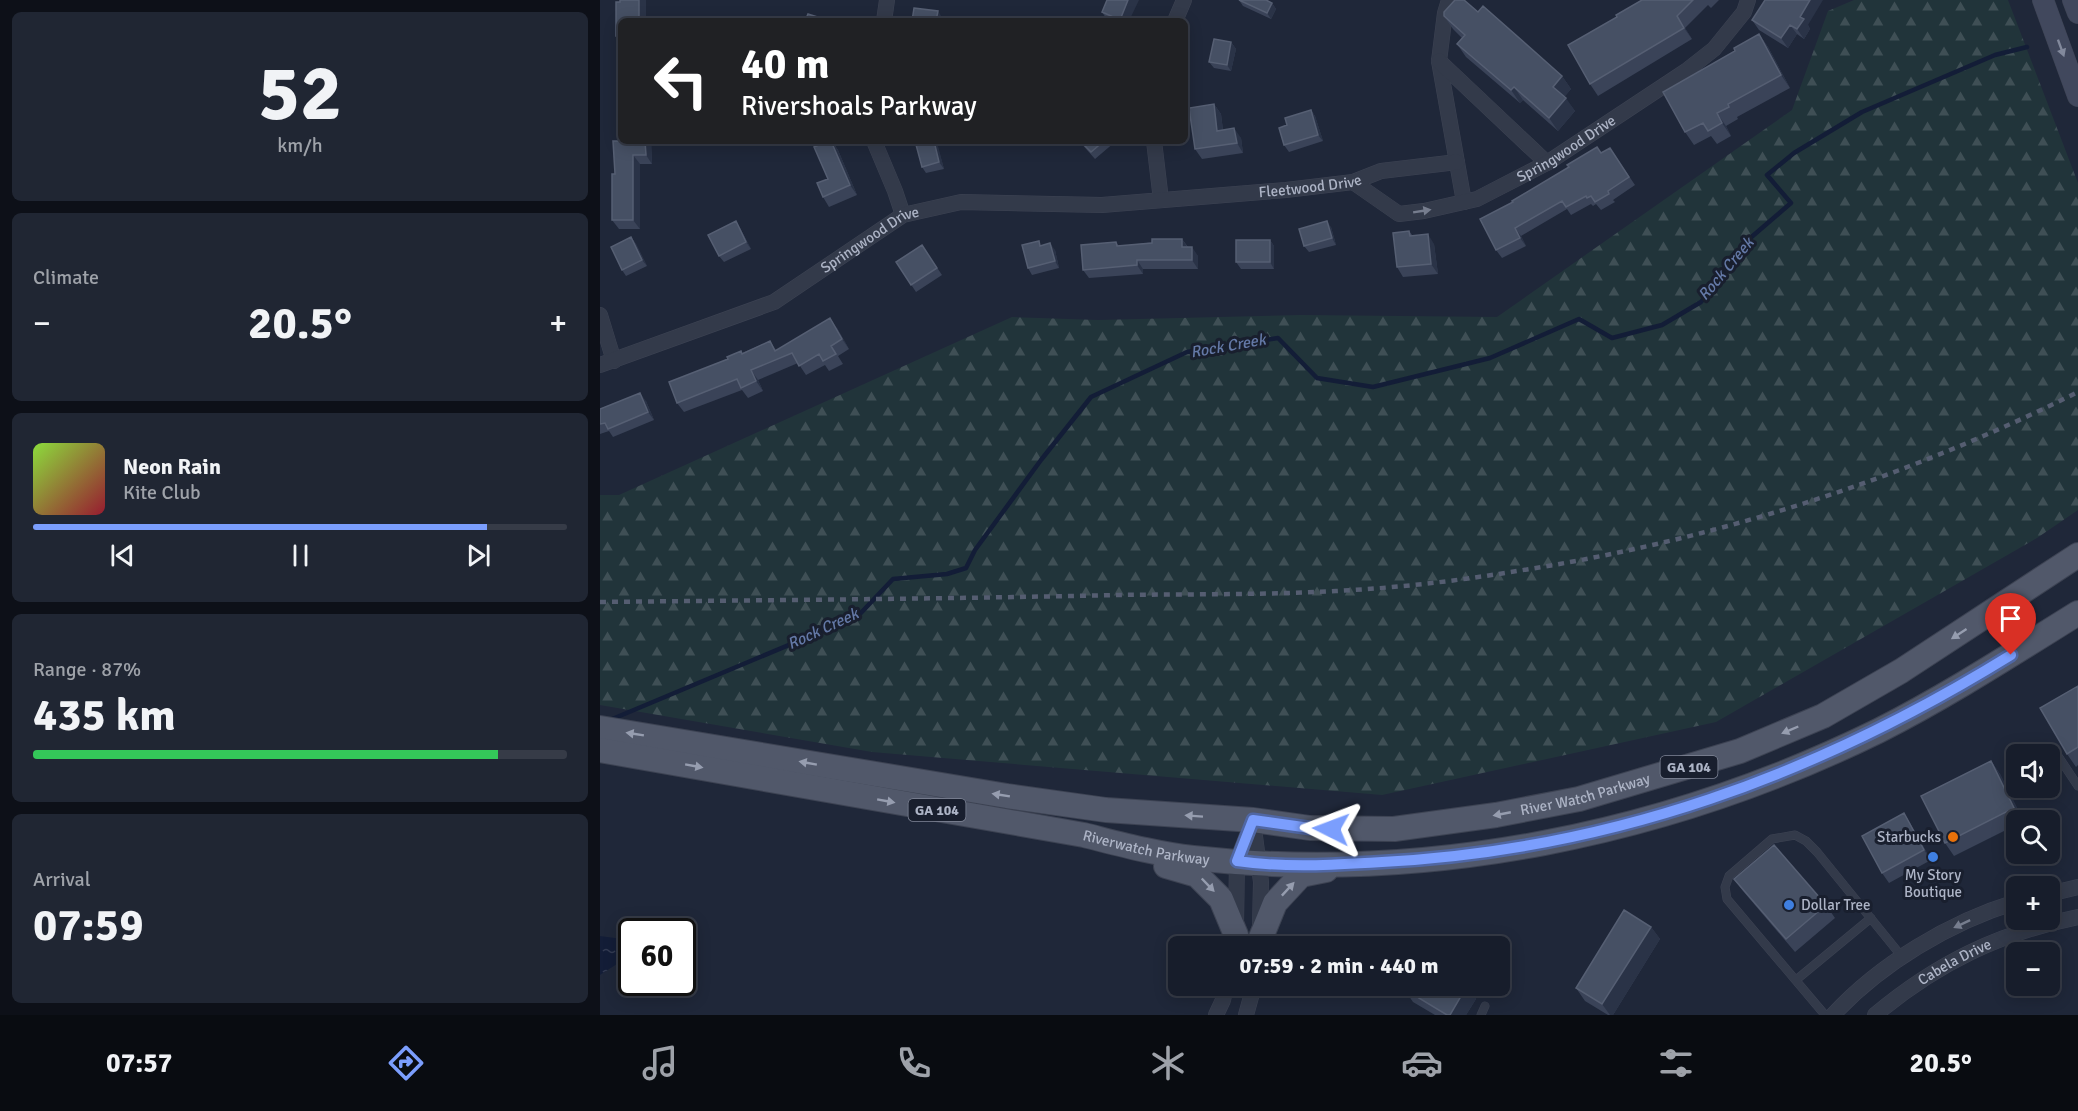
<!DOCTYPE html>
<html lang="en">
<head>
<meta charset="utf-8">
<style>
  body { margin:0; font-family:Signika,sans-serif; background:#202633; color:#f1f3f6; height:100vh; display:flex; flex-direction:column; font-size:22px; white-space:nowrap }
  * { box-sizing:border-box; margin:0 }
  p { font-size:20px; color:#9ea2a9 }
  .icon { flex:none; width:33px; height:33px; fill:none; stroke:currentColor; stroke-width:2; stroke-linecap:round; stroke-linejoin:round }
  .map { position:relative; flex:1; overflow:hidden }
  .panel { display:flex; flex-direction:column; gap:12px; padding:12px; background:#0d1018; width:600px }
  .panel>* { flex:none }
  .top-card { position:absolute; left:18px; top:18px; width:570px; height:126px; border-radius:9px; box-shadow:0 3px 15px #0003,0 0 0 2px #363b47; background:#202124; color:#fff; overflow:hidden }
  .controls { position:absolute; left:1406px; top:744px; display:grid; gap:12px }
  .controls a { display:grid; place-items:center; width:54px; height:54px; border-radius:9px; background:#171d2b; box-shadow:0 3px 15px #0003,0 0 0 2px #363b47; font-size:30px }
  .speed { position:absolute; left:18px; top:918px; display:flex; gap:12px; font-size:30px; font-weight:700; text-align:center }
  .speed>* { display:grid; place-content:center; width:78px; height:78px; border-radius:50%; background:#171d2b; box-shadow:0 3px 15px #0003,0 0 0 2px #363b47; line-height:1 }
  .speed .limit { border:3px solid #111; border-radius:9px; background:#fff; color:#111 }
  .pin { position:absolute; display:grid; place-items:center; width:51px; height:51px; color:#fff; margin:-62px -26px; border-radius:50% 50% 50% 0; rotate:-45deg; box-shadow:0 0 6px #0007 }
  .pin .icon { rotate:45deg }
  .me { position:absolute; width:66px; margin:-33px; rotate:273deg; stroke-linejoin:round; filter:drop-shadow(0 0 4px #0008) }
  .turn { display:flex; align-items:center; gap:21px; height:126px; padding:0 24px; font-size:27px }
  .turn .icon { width:78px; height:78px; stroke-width:2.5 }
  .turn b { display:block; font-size:42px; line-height:51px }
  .big { font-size:45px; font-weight:700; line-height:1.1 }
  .panel .card { flex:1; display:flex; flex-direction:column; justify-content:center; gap:9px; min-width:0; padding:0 21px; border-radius:9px; background:#202633 }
  .panel .dial { align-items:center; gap:0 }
  .dial b { font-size:78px; line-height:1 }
  .song { display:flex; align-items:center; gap:18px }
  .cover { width:72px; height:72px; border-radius:9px; background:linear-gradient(135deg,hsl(90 70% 55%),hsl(350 70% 35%)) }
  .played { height:6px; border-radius:3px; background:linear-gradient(90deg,#7b9efd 85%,#363b47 85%) }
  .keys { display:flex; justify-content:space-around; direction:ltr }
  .heat { display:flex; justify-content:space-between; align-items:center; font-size:33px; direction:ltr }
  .charge { height:9px; border-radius:4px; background:linear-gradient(90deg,#34c759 87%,#363b47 0) }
  .trip { position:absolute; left:568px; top:936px; width:342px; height:60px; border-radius:9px; background:#171d2b; box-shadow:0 3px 15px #0003,0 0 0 2px #363b47; font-weight:700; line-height:60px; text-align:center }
  .tab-bar { display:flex; height:96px; justify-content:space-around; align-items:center; background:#090c11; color:#9ea2a9 }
  .tab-bar .icon { width:42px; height:42px }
  .tab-bar .active { color:#7b9efd }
  .tab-bar b { font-size:27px; color:#f1f3f6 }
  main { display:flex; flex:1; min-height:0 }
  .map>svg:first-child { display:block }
  .forest { fill:url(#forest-firs) }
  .water { fill:url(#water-ripples) }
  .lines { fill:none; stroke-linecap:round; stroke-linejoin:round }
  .stream { stroke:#131d37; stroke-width:4.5 }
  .service-casing { stroke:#3d4353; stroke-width:9 }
  .minor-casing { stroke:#3d4353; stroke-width:16 }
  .secondary-casing { stroke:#3d4353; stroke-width:22 }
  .primary-casing { stroke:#3d4353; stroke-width:26 }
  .service { stroke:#333a4a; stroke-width:8 }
  .minor { stroke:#333a4a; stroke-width:15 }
  .secondary { stroke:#41485d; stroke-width:21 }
  .primary { stroke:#51586a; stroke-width:24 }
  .rail { stroke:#555d71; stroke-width:4.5; stroke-dasharray:6 6; stroke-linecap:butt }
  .wall { fill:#3a4358 }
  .shaded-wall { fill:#2a3347 }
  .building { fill:#465064; stroke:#565f73; stroke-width:1.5 }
  .oneway { fill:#82899c }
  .oneway2 { fill:#767d8e }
  .oneway3 { fill:#969daf }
  .route-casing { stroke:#5067a4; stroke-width:15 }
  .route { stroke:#7b9efd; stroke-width:10 }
  .food-dot { fill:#e8710a; stroke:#191f2e; stroke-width:2 }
  .shop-dot { fill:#3f7fe0; stroke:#191f2e; stroke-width:2 }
  .labels { text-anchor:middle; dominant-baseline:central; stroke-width:6; stroke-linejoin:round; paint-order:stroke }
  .shield { fill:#191f2e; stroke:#818798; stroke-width:1.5 }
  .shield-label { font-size:14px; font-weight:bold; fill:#adb4c6 }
  .street-label { font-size:15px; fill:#adb4c6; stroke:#191f2e }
  .poi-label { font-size:15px; fill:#adb4c6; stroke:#191f2e; text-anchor:end }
  .water-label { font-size:16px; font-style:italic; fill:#6479a7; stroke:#191f2e }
</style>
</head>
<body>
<main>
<section class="panel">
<div class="card dial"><b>52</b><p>km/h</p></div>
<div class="card"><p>Climate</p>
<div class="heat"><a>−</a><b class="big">20.5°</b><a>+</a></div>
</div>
<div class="card">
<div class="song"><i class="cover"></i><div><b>Neon Rain</b><p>Kite Club</p></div></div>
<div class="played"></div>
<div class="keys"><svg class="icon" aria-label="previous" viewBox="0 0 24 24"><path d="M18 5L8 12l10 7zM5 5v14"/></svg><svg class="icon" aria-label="pause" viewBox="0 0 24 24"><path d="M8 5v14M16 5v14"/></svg><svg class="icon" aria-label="next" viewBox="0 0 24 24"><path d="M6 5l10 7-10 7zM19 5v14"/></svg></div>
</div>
<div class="card"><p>Range · 87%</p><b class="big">435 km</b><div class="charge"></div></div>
<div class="card"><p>Arrival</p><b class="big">07:59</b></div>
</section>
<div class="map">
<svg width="1478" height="1015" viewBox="0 0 1478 1015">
  <defs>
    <pattern id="forest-firs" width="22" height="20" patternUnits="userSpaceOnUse" patternTransform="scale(1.5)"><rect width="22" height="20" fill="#21343a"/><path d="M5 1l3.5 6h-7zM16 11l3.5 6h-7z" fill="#3f4f55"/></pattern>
    <pattern id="water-ripples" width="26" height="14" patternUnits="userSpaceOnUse" patternTransform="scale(1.5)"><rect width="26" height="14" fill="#131d37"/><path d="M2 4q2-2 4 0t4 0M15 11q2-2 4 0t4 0" fill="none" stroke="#333b52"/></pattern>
  </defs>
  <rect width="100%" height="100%" fill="#1f2739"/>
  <path class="forest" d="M1254 0H1408L1478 183V510L1437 538 1116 722 782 795 272 752 0 705V495H19L412 317 498 320 701 315 897 317 1192 110 1228 11Z"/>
  <path class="water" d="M0 936 23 939 17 964 0 975Z"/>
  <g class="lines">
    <path class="stream" d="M10 720 258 616 293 579 347 574 366 568 375 550 441 460 491 397 587 352 678 338 717 378 773 387 890 358 979 319 1012 338 1062 325 1101 302 1148 240 1191 203 1167 175 1194 153 1262 112 1395 55 1427 47"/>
    <g class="service-casing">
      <path id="service" d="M1454 750 1478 786
        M1196 980 1271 918
        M881 1015 885 1006
        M1225 1015 1127 899 1125 887 1129 876 1172 839 1195 835 1206 841 1217 852 1303 958"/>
    </g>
    <g class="minor-casing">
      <g id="minor">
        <path d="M849 0 845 13 839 61 864 202"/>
        <path d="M284 21 287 0"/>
        <path d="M575 21 584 0"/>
        <path d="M839 61 947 163"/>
        <path d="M274 141 295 191 303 215"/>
        <path d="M554 141 561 200"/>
        <path id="s1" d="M753 182 799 214 824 211 877 199 947 163 1086 71 1114 49 1144 12 1148 0"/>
        <path d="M0 315 14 361"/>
        <path id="s2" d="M0 365 174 302 303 215 361 202 502 205 686 190 753 182 781 171 857 162"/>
        <path d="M653 821 661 882 660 926"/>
        <path d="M1449 894 1478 887"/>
        <path d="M636 925 637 861 653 820"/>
        <path d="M616 1015 623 1000 626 986"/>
        <path d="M646 1015 654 986"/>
        <path d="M1233 1015C1280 964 1350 922 1416 902"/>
        <path id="s3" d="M1275 1015C1337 963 1399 933 1478 917"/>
      </g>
    </g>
    <g class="secondary-casing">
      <path id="secondary" d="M1443 0 1478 96
        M1473 0 1478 13"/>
    </g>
    <g class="primary-casing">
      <g id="primary">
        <path id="s4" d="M0 728 407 796 506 810 653 820 710 828 794 829 896 815 979 799 1140 751 1223 716 1301 671 1478 555"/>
        <path id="s5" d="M0 750 484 835C520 844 556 854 593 858 827 884 1068 834 1278 731 1347 696 1412 654 1478 613"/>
        <path d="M566 866 597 875 621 899 636 935"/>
        <path d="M660 940 675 903 701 875 726 870"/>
      </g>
    </g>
    <use href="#service" class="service"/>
    <use href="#minor" class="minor"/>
    <use href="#secondary" class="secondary"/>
    <use href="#primary" class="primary"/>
    <path class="rail" d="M0 602C172 600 344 599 516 595 589 594 663 595 736 591 796 588 857 581 917 571 1112 541 1301 480 1478 392"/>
  </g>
  <path class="wall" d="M20 0H46V21H21V43L16 36Z
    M639 0 672 3 676 9 671 19 643 6Z
    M1042 0H1119L1111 8 1108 5 1085 28 1092 39 998 96 990 84 1017 17Z
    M502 12 529 21H508Z
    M844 16 962 76 971 89 964 97 975 111 958 131 923 100 920 103 866 57 857 44 862 38 853 29Z
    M1152 20 1208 25 1210 29 1204 39 1197 34 1188 48 1159 30Z
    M1159 34 1168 47 1190 88 1137 117 1138 119 1126 126 1131 136 1117 144 1111 136 1094 145 1085 132 1135 51Z
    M631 42 636 49 631 71 614 68 609 62Z
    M614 104 621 114 623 130 641 138 643 153 602 159 595 149Z
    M711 110 715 116 723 141 689 152 684 145 687 125Z
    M21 141H51L52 164H40V229H19L12 220 15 174Z
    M232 141 238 150 257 195 229 207 223 197 228 179Z
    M315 141H336L344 169 326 173 322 167Z
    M479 141H514L515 142 495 159Z
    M1010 148 1035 185 1013 200 1015 202 1001 210 996 204 993 206 991 204 971 215 967 209 921 236 926 246 902 258 896 250 913 202 969 167 1001 153Z
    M731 227 736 245 709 252 704 246Z
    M140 228 151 249 124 262 119 256Z
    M809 231 813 236 834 244 838 274 803 277 797 267Z
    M31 237 36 244 47 266 26 276 22 270Z
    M582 239 588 247 598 256V269H543V274L489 278 483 270 516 242 519 246Z
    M670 240 674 246V269H641L636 262Z
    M322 245 342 275 316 292 296 262Z
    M442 245 455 250 459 268 432 275 428 268Z
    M237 328 249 349 238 356 243 364 229 371 225 365 206 375 198 363 158 380 163 391 148 398 142 390 84 412 77 403 128 359 141 351 142 353 170 341 176 350Z
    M46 401 54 420 13 437 9 431 0 434V409Z
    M1478 686V765L1476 767 1467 754Z
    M1391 761 1400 774 1423 820H1416V825L1354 856 1345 843Z
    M1304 813 1310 823 1331 860 1289 883 1282 873Z
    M1134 879 1226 905 1235 918 1195 952 1143 891Z
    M1051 927 1060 939 1013 1015H1008L985 1001 976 988Z
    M867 986 876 999 866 1015H835L813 1002 804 989Z"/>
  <path class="shaded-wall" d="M39 0H46V21H39Z
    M528 0H539L529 21H520V20Z
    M1210 0H1223L1208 25 1210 29 1204 39 1197 29 1200 17Z
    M672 3 676 9 671 19 667 13Z
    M338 11 343 19V21H336Z
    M1077 16 1085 28 1092 39 1084 28Z
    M1190 25 1197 34 1188 48 1181 38Z
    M1159 34 1168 47 1190 88 1181 75Z
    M631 42 636 49 631 71 627 65Z
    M962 76 971 89 962 100 953 87Z
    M914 87 923 100 920 103 911 90Z
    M966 98 975 111 958 131 949 118Z
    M614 104 621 114 624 140 617 131Z
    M711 110 715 116 723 141 718 135Z
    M1117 113 1126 126 1131 136 1122 123Z
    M634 128 641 138 643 153 637 143Z
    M45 141H51L52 164 46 155Z
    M231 141 238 150 257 195 250 185Z
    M334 141H336L337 142 344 169 339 162Z
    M33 155 40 164V229L33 220Z
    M136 221 140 228 151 249 146 242Z
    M727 221 731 227 736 245 732 238Z
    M915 228 921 236 926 246 920 238Z
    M828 234 834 244 838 274 831 264Z
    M31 237 36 244 47 266 42 260Z
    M582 239 588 248 582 247Z
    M670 240 674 246V269L670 262Z
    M450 243 455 250 459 268 455 261Z
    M592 247 598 256V269L592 260Z
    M537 260 543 269V274L537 265Z
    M230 318 237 328 249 349 242 339Z
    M151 370 158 380 163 391 156 381Z
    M40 393 46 401 54 420 48 412Z
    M1391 761 1400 774 1423 820 1414 808Z
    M1304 813 1310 823 1331 860 1324 850Z
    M1051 927 1060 939 1013 1015H1010L1002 1004Z
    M867 986 876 999 866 1015H850Z"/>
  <path class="building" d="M20 0H39V21H21V36H16V2H20Z
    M507 0H528L520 20 502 12Z
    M639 0H666L672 3 667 13Z
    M855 0H864L878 12 883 6 962 76 953 87 966 98 949 118 914 87 911 90 857 44 865 35 844 16V12Z
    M1042 0H1093L1077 16 1084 28 990 84 968 45 1017 17 1016 15Z
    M1165 0H1210L1200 17 1204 19 1197 29 1190 25 1181 38 1152 20Z
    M314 8 338 11 336 21H312Z
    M208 14 224 19 223 21H205Z
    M1159 34 1181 75 1128 104 1129 107 1117 113 1122 123 1108 131 1103 123 1085 132 1063 92 1135 51 1134 48Z
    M614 39 631 42 627 65 609 62Z
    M614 104 617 131 634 128 637 143 595 149 589 108Z
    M711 110 718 135 684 145 679 128 687 125 685 118Z
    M19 116H21V141H45L46 155H33V220H12V174H15L13 141H20Z
    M228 141H231L250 185 223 197 217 183 228 179 214 147Z
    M315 141H334L339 162 322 167Z
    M480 141H504L491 152Z
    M997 147 1001 153 1010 148 1029 177 1008 191 1009 194 995 202 991 196 987 198 986 196 966 207 962 201 915 228 920 238 896 250 880 219 913 202 912 201 969 167 967 165Z
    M136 221 146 242 119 256 108 235Z
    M727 221 732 238 704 246 699 229Z
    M809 231 810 236 828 234 831 264 797 267 793 233Z
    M31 237 42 260 22 270 11 247Z
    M552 239H582V247H592V260H537V265L483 270 481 245 516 242 517 246 552 243Z
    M636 240H670V262H636Z
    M439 241 440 246 450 243 455 261 428 268 422 245Z
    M322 245 337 268 311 285 296 262Z
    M230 318 242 339 231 346 236 354 223 361 219 354 199 366 192 353 151 370 156 381 141 388 137 379 77 403 69 382 128 359 127 357 141 351 142 354 170 341 175 351Z
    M40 393 48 412 8 429 5 423 0 424V409Z
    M1478 686V747L1467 754 1440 708Z
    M1391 761 1414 808 1345 843 1321 796Z
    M1304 813 1324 850 1282 873 1262 836Z
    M1174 845 1226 905 1186 939 1134 879Z
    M1024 910 1051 927 1002 1004 976 988Z
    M806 986H867L850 1015H847L804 989Z"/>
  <defs><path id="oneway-solid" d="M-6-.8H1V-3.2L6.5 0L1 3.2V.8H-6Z" transform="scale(1.5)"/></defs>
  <use class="oneway" href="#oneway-solid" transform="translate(1461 48) rotate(70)"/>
  <g class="oneway2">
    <use href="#oneway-solid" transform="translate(822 211) rotate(-9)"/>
    <use href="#oneway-solid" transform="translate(1362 924) rotate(155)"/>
  </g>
  <g class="oneway3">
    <use href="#oneway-solid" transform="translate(1359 634) rotate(147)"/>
    <use href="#oneway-solid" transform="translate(1190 730) rotate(157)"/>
    <use href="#oneway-solid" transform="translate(35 734) rotate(-171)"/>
    <use href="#oneway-solid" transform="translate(208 763) rotate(-170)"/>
    <use href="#oneway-solid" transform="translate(94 766) rotate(10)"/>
    <use href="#oneway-solid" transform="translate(401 795) rotate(-171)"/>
    <use href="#oneway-solid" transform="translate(286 801) rotate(10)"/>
    <use href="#oneway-solid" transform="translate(902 814) rotate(169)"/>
    <use href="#oneway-solid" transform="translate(594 816) rotate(-176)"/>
    <use href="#oneway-solid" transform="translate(608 885) rotate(46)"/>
    <use href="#oneway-solid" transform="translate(688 889) rotate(-47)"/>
  </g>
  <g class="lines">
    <g class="route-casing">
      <path id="route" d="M731 829 710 828 653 820 637 861C685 868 734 865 782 862 1012 850 1217 775 1411 655"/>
    </g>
    <use href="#route" class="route"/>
  </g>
  <circle class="food-dot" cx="1353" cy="837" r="6"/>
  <g class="shop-dot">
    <circle cx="1333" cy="857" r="6"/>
    <circle cx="1189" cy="905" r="6"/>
  </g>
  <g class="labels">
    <g class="shield">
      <rect x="1060.5" y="756" width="57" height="22" rx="4.5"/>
      <rect x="308.5" y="799" width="57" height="22" rx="4.5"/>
    </g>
    <g class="shield-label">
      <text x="1089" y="767">GA 104</text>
      <text x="337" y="810">GA 104</text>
    </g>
    <g class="street-label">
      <text stroke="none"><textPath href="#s1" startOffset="238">Springwood Drive</textPath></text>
      <text stroke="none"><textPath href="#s2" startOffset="750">Fleetwood Drive</textPath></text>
      <text stroke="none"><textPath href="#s2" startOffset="300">Springwood Drive</textPath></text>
      <text stroke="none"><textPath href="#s4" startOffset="996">River Watch Parkway</textPath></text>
      <text stroke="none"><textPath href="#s5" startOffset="555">Riverwatch Parkway</textPath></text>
      <text stroke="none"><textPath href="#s3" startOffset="96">Cabela Drive</textPath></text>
    </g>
    <g class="poi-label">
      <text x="1341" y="837">Starbucks</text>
      <text x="1333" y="875" text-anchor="middle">My Story<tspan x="1333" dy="17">Boutique</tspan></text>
      <text x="1201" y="905" text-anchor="start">Dollar Tree</text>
    </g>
    <g class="water-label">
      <text transform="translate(1126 269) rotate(-50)">Rock Creek</text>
      <text transform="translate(628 346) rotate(-10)">Rock Creek</text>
      <text transform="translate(223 629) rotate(-25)">Rock Creek</text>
    </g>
  </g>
</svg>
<div class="controls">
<a><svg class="icon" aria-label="sound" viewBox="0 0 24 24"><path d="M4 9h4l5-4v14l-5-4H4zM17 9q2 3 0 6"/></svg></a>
<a><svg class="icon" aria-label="search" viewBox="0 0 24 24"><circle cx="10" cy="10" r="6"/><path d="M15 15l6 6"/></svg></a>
<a>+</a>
<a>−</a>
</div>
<div class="speed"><div class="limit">60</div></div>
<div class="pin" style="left:1411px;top:655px;background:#d93025"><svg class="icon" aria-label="arrive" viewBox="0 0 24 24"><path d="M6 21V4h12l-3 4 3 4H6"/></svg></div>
<svg class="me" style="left:731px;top:829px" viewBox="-20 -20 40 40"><path d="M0-17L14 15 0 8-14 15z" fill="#7b9efd" stroke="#fff" stroke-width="4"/></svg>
<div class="trip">07:59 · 2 min · 440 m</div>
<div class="top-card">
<div class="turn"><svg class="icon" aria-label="left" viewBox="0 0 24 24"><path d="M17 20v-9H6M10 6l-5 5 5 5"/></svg><div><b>40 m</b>Rivershoals Parkway</div></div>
</div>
</div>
</main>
<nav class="tab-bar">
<b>07:57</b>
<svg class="icon active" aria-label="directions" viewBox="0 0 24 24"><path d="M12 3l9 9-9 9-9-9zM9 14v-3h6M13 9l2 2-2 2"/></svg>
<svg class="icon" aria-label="music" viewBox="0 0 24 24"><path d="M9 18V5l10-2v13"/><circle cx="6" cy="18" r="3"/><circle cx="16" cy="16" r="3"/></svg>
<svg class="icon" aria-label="phone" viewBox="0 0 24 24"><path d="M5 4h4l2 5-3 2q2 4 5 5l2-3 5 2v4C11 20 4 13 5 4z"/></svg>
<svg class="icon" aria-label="climate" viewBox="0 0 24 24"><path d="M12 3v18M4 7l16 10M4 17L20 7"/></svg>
<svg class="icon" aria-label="car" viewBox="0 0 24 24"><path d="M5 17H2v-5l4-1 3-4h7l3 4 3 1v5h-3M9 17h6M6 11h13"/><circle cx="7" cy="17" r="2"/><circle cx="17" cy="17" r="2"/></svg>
<svg class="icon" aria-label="filters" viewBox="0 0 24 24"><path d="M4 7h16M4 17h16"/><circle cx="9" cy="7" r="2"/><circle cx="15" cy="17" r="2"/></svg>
<b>20.5°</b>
</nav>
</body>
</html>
